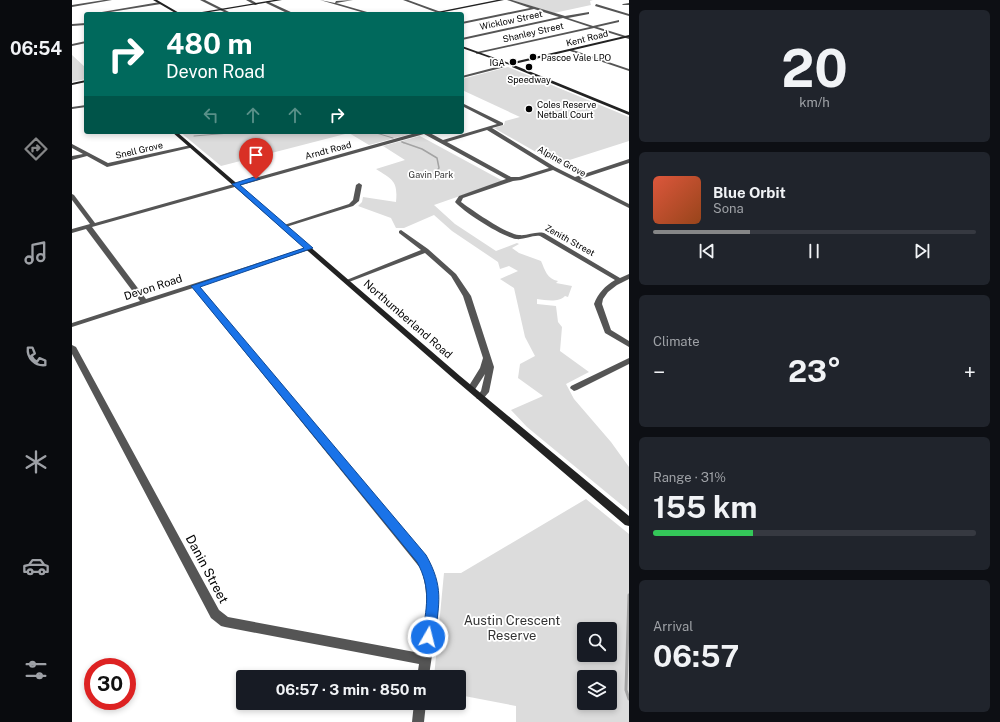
<!DOCTYPE html>
<html lang="en">
<head>
<meta charset="utf-8">
<style>
  body { margin:0; font-family:"Public Sans",sans-serif; background:#20242c; color:#f1f3f6; height:100vh; display:flex; flex-direction:column; font-size:15px; white-space:nowrap }
  * { box-sizing:border-box; margin:0 }
  p { font-size:13px; color:#9ea1a6 }
  .icon { flex:none; width:22px; height:22px; fill:none; stroke:currentColor; stroke-width:2; stroke-linecap:round; stroke-linejoin:round }
  .map { position:relative; flex:1; overflow:hidden }
  .drawer { display:flex; flex-direction:column; gap:10px; padding:10px; background:#0d0f14; width:371px }
  .drawer>* { flex:none }
  .banner { position:absolute; left:12px; top:12px; width:380px; height:122px; border-radius:4px; box-shadow:0 2px 6px #0003; background:#00695c; color:#fff; overflow:hidden }
  .tools { position:absolute; left:505px; top:622px; display:grid; gap:8px }
  .tools a { display:grid; place-items:center; width:40px; height:40px; border-radius:4px; background:#171b24; box-shadow:0 2px 6px #0003; font-size:20px }
  .speed { position:absolute; left:12px; top:658px; display:flex; gap:8px; font-size:20px; font-weight:700; text-align:center }
  .speed>* { display:grid; place-content:center; width:52px; height:52px; border-radius:50%; background:#171b24; box-shadow:0 2px 6px #0003; line-height:1 }
  .speed .limit { border:6px solid #d22; background:#fff; color:#111 }
  .pin { position:absolute; display:grid; place-items:center; width:34px; height:34px; color:#fff; margin:-41px -17px; border-radius:50% 50% 50% 0; rotate:-45deg; box-shadow:0 0 4px #0007 }
  .pin .icon { rotate:45deg }
  .me { position:absolute; width:44px; margin:-22px; rotate:8deg; stroke-linejoin:round; filter:drop-shadow(0 0 3px #0008) }
  .turn { display:flex; align-items:center; gap:14px; height:84px; padding:0 16px; font-size:18px }
  .turn .icon { width:52px; height:52px; stroke-width:2.5 }
  .turn b { display:block; font-size:28px; line-height:34px }
  .lanes { display:flex; align-items:center; height:38px; padding:0 16px; background:#0003; justify-content:center; gap:20px; direction:ltr }
  .lanes .off { opacity:.35 }
  .big { font-size:30px; font-weight:700; line-height:1.1 }
  .drawer .tile { flex:1; display:flex; flex-direction:column; justify-content:center; gap:6px; min-width:0; padding:0 14px; border-radius:6px; background:#20242c }
  .drawer .dial { align-items:center; gap:0 }
  .dial b { font-size:52px; line-height:1 }
  .song { display:flex; align-items:center; gap:12px }
  .cover { width:48px; height:48px; border-radius:6px; background:linear-gradient(135deg,hsl(10 70% 55%),hsl(20 70% 35%)) }
  .played { height:4px; border-radius:2px; background:linear-gradient(90deg,#858687 30%,#363941 30%) }
  .keys { display:flex; justify-content:space-around; direction:ltr }
  .heat { display:flex; justify-content:space-between; align-items:center; font-size:22px; direction:ltr }
  .charge { height:6px; border-radius:3px; background:linear-gradient(90deg,#34c759 31%,#363941 0) }
  .trip { position:absolute; left:164px; top:670px; width:230px; height:40px; border-radius:4px; background:#171b24; box-shadow:0 2px 6px #0003; font-weight:700; line-height:40px; text-align:center }
  main { display:flex; flex:1; min-height:0 }
  .menu { display:flex; flex-direction:column; width:72px; justify-content:space-around; align-items:center; background:#090b0e; color:#9ea1a6 }
  .menu .icon { width:28px; height:28px }
  .menu .on { color:#858687 }
  .menu b { font-size:18px; color:#f1f3f6 }
  .map>svg:first-child { display:block }
  .green { fill:#dcdcdc; fill-rule:evenodd }
  .lines { fill:none; stroke-linecap:round; stroke-linejoin:round }
  .stream-far2 { stroke:#a3a3a3; stroke-width:1 }
  .stream-far1 { stroke:#a3a3a3; stroke-width:1.5 }
  .stream { stroke:#a3a3a3; stroke-width:3 }
  .street { fill:#555; fill-rule:evenodd }
  .secondary { fill:#222; fill-rule:evenodd }
  .route { fill:#1a73e8; stroke:#114b97 }
  .poi-dot { fill:#000; stroke:#fff; stroke-width:1.5 }
  .labels { text-anchor:middle; dominant-baseline:central; stroke-width:3.5; stroke-linejoin:round; paint-order:stroke }
  .far-street-label { font-size:9px; fill:#000; stroke:#fff }
  .far-poi-label { font-size:9px; fill:#000; stroke:#fff; text-anchor:start }
  .far-park-label { font-size:9px; fill:#333; stroke:#fff }
  .street-label { font-size:11px; fill:#000; stroke:#fff }
  .near-street-label { font-size:13px; fill:#000; stroke:#fff }
  .near-park-label { font-size:13px; fill:#333; stroke:#fff }
</style>
</head>
<body>
<main>
<nav class="menu">
<b>06:54</b>
<svg class="icon on" aria-label="directions" viewBox="0 0 24 24"><path d="M12 3l9 9-9 9-9-9zM9 14v-3h6M13 9l2 2-2 2"/></svg>
<svg class="icon" aria-label="music" viewBox="0 0 24 24"><path d="M9 18V5l10-2v13"/><circle cx="6" cy="18" r="3"/><circle cx="16" cy="16" r="3"/></svg>
<svg class="icon" aria-label="phone" viewBox="0 0 24 24"><path d="M5 4h4l2 5-3 2q2 4 5 5l2-3 5 2v4C11 20 4 13 5 4z"/></svg>
<svg class="icon" aria-label="climate" viewBox="0 0 24 24"><path d="M12 3v18M4 7l16 10M4 17L20 7"/></svg>
<svg class="icon" aria-label="car" viewBox="0 0 24 24"><path d="M5 17H2v-5l4-1 3-4h7l3 4 3 1v5h-3M9 17h6M6 11h13"/><circle cx="7" cy="17" r="2"/><circle cx="17" cy="17" r="2"/></svg>
<svg class="icon" aria-label="filters" viewBox="0 0 24 24"><path d="M4 7h16M4 17h16"/><circle cx="9" cy="7" r="2"/><circle cx="15" cy="17" r="2"/></svg>
</nav>
<div class="map">
<svg width="557" height="722" viewBox="0 0 557 722">
  <rect width="100%" height="100%" fill="#fff"/>
  <path class="green" d="M440 0H521L518 1 519 5 482 13Z
    M0 55 14 68V79L0 82Z
    M436 67 557 117V141L485 164 422 128 432 125 433 121 448 117 390 90V79Z
    M108 132H346L297 145 277 133 149 166Z
    M348 136 431 181 362 205 383 224 424 251 445 243 447 244 440 248 447 253 469 261C473 270 475 279 486 281L484 283 500 286 496 297 493 296C486 303 474 300 465 299V304L484 306 486 322 490 327 488 351 517 372 494 384 502 399 539 442 557 467V511L455 427 439 410 471 396 446 378 448 364 463 356 453 337 442 288 428 279 446 271 437 266 428 269 426 262 380 231 362 215 332 228H324L319 218 286 206 290 202 291 197 324 202C326 181 321 180 304 169L333 160 311 146Z
    M514 499 557 534V722H444V706L387 695V677H362L372 573H389ZM512 629H538V655H512ZM512 677H538V703H512Z"/>
  <g class="lines">
    <path class="stream-far2" d="M301 132 321 138
      M122 136 170 132
      M330 142 332 143"/>
    <path class="stream-far1" d="M330 142 350 149 365 158 367 168 363 173 355 175"/>
    <path class="stream" d="M557 595 554 690 557 699"/>
    <path class="street" d="M32 0H40L0 7V5Z
      M128 0H133L161 14H156Z
      M174 0H179L186 4 183 5Z
      M248 0 263 3 264 1 281 0 264 3 302 14H296Z
      M331 0H336L369 12 366 13Z
      M435 0H440L493 16 517 12V14L496 18 521 26 547 20V22L525 27 557 37V39L522 28 404 54 405 52 518 27 491 18 390 40V38L487 17 462 9 390 24V22L458 8Z
      M195 1 221 13 222 14H217L194 3Z
      M88 2 89 4 26 14 24 13Z
      M557 3V5H550L551 4Z
      M524 4 557 14V16L523 6Z
      M14 23V25L0 26V24Z
      M14 41V43L0 46V44Z
      M498 49 557 69V71L498 51Z
      M432 65 433 67 390 78V76Z
      M390 103 431 123V125L420 128 483 167 503 177 557 159V163L508 179 557 204V208L481 170 449 180 441 181 391 198 389 202C400 210 434 234 447 235 456 236 463 231 472 233L548 278 557 274V279L545 285 536 292 531 299 530 304 539 330 557 341V347L533 333 522 304C526 293 533 286 543 280L468 236C460 235 452 240 444 239 429 236 393 213 383 202L387 196 434 179 352 134 20 227 74 299 236 247H240V249L127 286 358 564C375 599 361 640 357 677H345L347 664 153 627 149 626 139 618 0 354V345L4 347 147 610 156 617 348 653C353 625 359 597 349 569L121 288 0 327V323L68 301 14 229 0 233V229L18 224 0 200V194L2 195 23 223 347 132H356L371 140 425 124 390 106ZM415 130 477 168 447 177H439L375 142Z
      M14 105V107L0 109V107Z
      M0 144 36 163 119 145 122 147 35 167 15 156 0 160V156L11 154 0 148Z
      M287 183 290 185 287 201 281 206 214 227H210L209 226 277 204 281 200 284 185Z
      M329 230 356 249 384 274 399 296 422 367 417 392 411 399H405L404 397 409 391 413 374 402 391 399 392 395 389 408 368 411 358 391 296 379 276 353 253 277 282H273L272 281 349 250 327 233V231Z
      M557 358V364L505 390 502 391 498 388 499 386Z
      M342 703H354L352 722H340Z"/>
    <path class="secondary" d="M81 0H85L109 14H105Z
      M202 0H210L126 14H118Z
      M425 0H432L362 14H355Z
      M557 35V37L438 65 390 48V46L437 63Z
      M440 65H442L557 112V115L440 67Z
      M14 80V82L0 85V83Z
      M100 132H105L388 376 557 516V526L553 525 382 379Z"/>
  </g>
  <path class="route" d="M182 177 188 179 168 185 241 248 128 287 354 555C372 587 367 602 363 637L361 642 356 644 352 642 350 637C354 609 360 589 345 562L119 286 232 248 160 184Z"/>
  <g class="poi-dot">
    <circle cx="461" cy="57" r="4"/>
    <circle cx="441" cy="62" r="4"/>
    <circle cx="457" cy="67" r="4"/>
    <circle cx="457" cy="109" r="4"/>
  </g>
  <g class="labels">
    <g class="far-street-label">
      <text transform="translate(439 20) rotate(-12)">Wicklow Street</text>
      <text transform="translate(461 32) rotate(-13)">Shanley Street</text>
      <text transform="translate(515 38) rotate(-14)">Kent Road</text>
      <text transform="translate(67 150) rotate(-13)">Snell Grove</text>
      <text transform="translate(256 150) rotate(-15)">Arndt Road</text>
      <text transform="translate(490 161) rotate(29)">Alpine Grove</text>
      <text transform="translate(498 240) rotate(29)">Zenith Street</text>
    </g>
    <g class="far-poi-label">
      <text x="469" y="57">Pascoe Vale LPO</text>
      <text x="433" y="62" text-anchor="end">IGA</text>
      <text x="457" y="79" text-anchor="middle">Speedway</text>
      <text x="465" y="104">Coles Reserve<tspan x="465" dy="10">Netball Court</tspan></text>
    </g>
    <g class="far-park-label">
      <text x="359" y="174">Gavin Park</text>
    </g>
    <g class="street-label">
      <text transform="translate(81 287) rotate(-18)">Devon Road</text>
      <text transform="translate(336 319) rotate(41)">Northumberland Road</text>
    </g>
    <g class="near-street-label">
      <text transform="translate(135 569) rotate(62)">Danin Street</text>
    </g>
    <g class="near-park-label">
      <text x="440" y="620">Austin Crescent<tspan x="440" dy="15">Reserve</tspan></text>
    </g>
  </g>
</svg>
<div class="tools">
<a><svg class="icon" aria-label="search" viewBox="0 0 24 24"><circle cx="10" cy="10" r="6"/><path d="M15 15l6 6"/></svg></a>
<a><svg class="icon" aria-label="layers" viewBox="0 0 24 24"><path d="M12 4l9 5-9 5-9-5zM3 14l9 5 9-5"/></svg></a>
</div>
<div class="speed"><div class="limit">30</div></div>
<div class="pin" style="left:184px;top:179px;background:#d93025"><svg class="icon" aria-label="arrive" viewBox="0 0 24 24"><path d="M6 21V4h12l-3 4 3 4H6"/></svg></div>
<svg class="me" style="left:356px;top:637px" viewBox="-20 -20 40 40"><circle r="17" fill="#1a73e8" stroke="#fff" stroke-width="3"/><path d="M0-11L8 9 0 5-8 9z" fill="#fff"/></svg>
<div class="trip">06:57 · 3 min · 850 m</div>
<div class="banner">
<div class="turn"><svg class="icon" aria-label="right" viewBox="0 0 24 24"><path d="M7 20v-9h11M14 6l5 5-5 5"/></svg><div><b>480 m</b>Devon Road</div></div>
<div class="lanes"><svg class="icon off" aria-label="left" viewBox="0 0 24 24"><path d="M17 20v-9H6M10 6l-5 5 5 5"/></svg><svg class="icon off" aria-label="ahead" viewBox="0 0 24 24"><path d="M12 20V5M6 11l6-6 6 6"/></svg><svg class="icon off" aria-label="ahead" viewBox="0 0 24 24"><path d="M12 20V5M6 11l6-6 6 6"/></svg><svg class="icon" aria-label="right" viewBox="0 0 24 24"><path d="M7 20v-9h11M14 6l5 5-5 5"/></svg></div>
</div>
</div>
<section class="drawer">
<div class="tile dial"><b>20</b><p>km/h</p></div>
<div class="tile">
<div class="song"><i class="cover"></i><div><b>Blue Orbit</b><p>Sona</p></div></div>
<div class="played"></div>
<div class="keys"><svg class="icon" aria-label="previous" viewBox="0 0 24 24"><path d="M18 5L8 12l10 7zM5 5v14"/></svg><svg class="icon" aria-label="pause" viewBox="0 0 24 24"><path d="M8 5v14M16 5v14"/></svg><svg class="icon" aria-label="next" viewBox="0 0 24 24"><path d="M6 5l10 7-10 7zM19 5v14"/></svg></div>
</div>
<div class="tile"><p>Climate</p>
<div class="heat"><a>−</a><b class="big">23°</b><a>+</a></div>
</div>
<div class="tile"><p>Range · 31%</p><b class="big">155 km</b><div class="charge"></div></div>
<div class="tile"><p>Arrival</p><b class="big">06:57</b></div>
</section>
</main>
</body>
</html>
